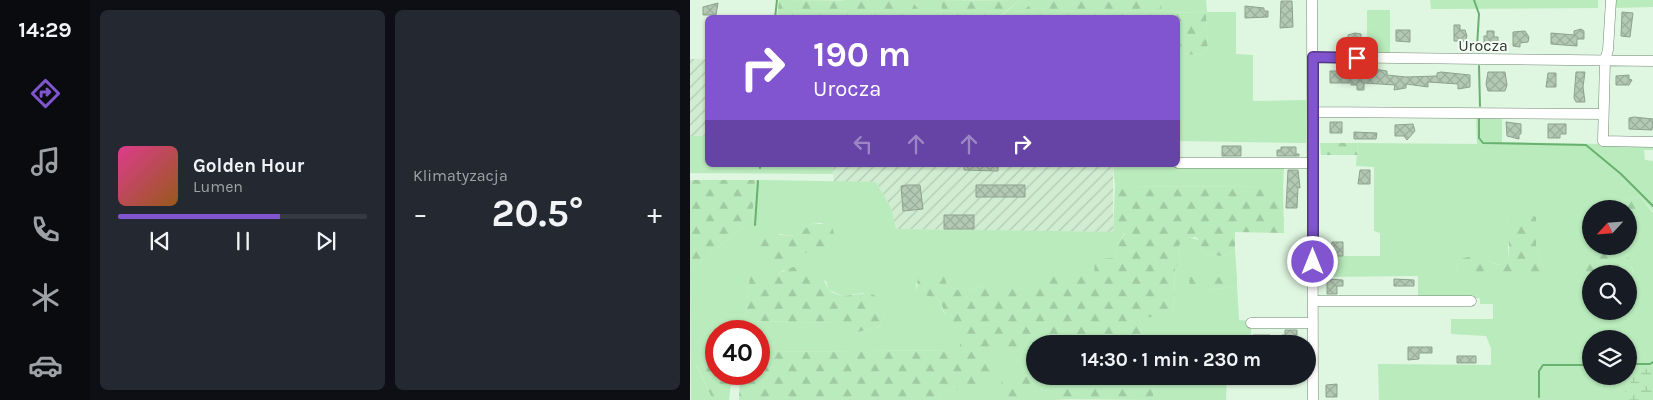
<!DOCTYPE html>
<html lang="pl">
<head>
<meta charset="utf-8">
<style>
  body { margin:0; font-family:Karla,sans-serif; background:#242831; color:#f1f3f6; height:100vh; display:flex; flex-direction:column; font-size:19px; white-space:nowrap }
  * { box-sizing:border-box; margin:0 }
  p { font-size:16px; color:#9ea1a6 }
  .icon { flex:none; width:28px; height:28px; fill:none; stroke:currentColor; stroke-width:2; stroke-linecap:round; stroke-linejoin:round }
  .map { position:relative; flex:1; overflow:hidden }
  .details { display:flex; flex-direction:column; gap:10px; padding:10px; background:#0d0f14; width:600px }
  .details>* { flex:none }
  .hud { position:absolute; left:15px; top:15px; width:475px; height:152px; border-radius:8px; box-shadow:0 1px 4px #0004; background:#8055cf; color:#fff; overflow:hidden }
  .needle { width:32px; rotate:244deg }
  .buttons { position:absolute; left:892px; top:200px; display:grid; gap:10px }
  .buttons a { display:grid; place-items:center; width:55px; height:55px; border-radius:50%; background:#171b24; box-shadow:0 1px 4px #0004; font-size:25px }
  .speed { position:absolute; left:15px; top:320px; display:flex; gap:10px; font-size:25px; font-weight:700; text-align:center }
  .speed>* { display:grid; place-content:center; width:65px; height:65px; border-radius:50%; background:#171b24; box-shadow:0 1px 4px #0004; line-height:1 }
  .speed .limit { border:8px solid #d22; background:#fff; color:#111 }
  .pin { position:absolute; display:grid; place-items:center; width:42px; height:42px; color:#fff; margin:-21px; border-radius:10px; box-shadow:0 2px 8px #0006 }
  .me { position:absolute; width:55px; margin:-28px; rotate:0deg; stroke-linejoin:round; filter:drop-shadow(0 0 4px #0008) }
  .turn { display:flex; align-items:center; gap:18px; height:105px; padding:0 25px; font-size:22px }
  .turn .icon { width:65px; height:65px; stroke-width:2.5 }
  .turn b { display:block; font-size:35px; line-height:42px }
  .lanes { display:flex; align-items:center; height:48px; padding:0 25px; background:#0003; justify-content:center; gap:25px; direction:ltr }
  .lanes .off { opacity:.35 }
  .big { font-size:38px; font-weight:700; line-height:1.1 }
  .details .card { flex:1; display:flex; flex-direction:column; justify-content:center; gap:8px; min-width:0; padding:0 18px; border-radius:8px; background:#242831 }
  .song { display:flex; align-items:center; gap:15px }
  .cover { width:60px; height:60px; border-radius:8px; background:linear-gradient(135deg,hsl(330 70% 55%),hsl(30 70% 35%)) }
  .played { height:5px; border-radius:2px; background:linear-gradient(90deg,#8055cf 65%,#363941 65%) }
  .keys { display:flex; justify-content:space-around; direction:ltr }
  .heat { display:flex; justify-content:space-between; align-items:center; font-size:28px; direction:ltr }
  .details .tiles { flex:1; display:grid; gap:10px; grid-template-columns:repeat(2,1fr) }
  .trip { position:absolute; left:336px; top:335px; width:290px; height:50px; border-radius:25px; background:#171b24; box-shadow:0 1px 4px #0004; font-weight:700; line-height:50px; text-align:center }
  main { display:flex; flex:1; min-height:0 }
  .tabs { display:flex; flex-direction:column; width:90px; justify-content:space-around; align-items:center; background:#090b0e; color:#9ea1a6 }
  .tabs .icon { width:35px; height:35px }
  .tabs .on { color:#8055cf }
  .tabs b { font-size:22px; color:#f1f3f6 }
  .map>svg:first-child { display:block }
  .industrial { fill:url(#industrial-furrows) }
  .grass { fill:#b9ebbc; fill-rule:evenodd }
  .forest { fill:url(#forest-firs) }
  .wetland { fill:url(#wetland-marsh) }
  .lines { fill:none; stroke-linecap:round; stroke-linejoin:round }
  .stream { stroke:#69b16f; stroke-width:2 }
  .building { fill:url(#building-cross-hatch); stroke:#8ea38f }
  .minor-casing { stroke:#728773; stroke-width:11 }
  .minor { stroke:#fff; stroke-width:10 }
  .route-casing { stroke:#533787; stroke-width:12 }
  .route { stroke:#8055cf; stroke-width:9 }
  .labels { text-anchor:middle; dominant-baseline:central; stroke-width:4; stroke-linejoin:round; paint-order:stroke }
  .street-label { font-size:16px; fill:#2f372f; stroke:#f6fff6 }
</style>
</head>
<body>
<main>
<nav class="tabs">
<b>14:29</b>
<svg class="icon on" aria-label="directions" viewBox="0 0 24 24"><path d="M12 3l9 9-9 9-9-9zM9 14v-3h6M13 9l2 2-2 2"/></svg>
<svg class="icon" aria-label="music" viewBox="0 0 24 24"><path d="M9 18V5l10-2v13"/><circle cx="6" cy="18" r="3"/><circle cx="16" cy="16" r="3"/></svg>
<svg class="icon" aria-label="phone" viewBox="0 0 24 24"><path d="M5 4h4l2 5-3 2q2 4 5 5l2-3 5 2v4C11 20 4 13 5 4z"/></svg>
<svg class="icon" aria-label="climate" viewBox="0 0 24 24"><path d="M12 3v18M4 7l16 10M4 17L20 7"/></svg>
<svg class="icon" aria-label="car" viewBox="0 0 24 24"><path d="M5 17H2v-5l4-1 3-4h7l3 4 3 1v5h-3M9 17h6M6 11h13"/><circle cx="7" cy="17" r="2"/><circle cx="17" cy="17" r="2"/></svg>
</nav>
<section class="details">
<div class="tiles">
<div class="card">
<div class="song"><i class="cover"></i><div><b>Golden Hour</b><p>Lumen</p></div></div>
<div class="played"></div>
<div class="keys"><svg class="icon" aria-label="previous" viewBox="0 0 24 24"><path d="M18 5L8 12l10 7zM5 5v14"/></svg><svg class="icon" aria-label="pause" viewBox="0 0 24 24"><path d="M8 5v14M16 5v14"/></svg><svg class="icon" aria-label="next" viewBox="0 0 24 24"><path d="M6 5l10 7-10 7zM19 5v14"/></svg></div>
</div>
<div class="card"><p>Klimatyzacja</p>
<div class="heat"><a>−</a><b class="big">20.5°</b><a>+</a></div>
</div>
</div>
</section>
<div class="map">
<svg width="963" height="400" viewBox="0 0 963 400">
  <defs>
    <pattern id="industrial-furrows" width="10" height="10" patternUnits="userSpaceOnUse" patternTransform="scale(1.25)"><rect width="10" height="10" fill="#d0ecd1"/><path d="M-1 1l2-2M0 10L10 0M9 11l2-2" fill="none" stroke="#b3cbb4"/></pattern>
    <pattern id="forest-firs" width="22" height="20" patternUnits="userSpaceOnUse" patternTransform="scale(1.25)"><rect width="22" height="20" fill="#b9ebbc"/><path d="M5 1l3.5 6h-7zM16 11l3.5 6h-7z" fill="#9fcaa2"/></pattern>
    <pattern id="wetland-marsh" width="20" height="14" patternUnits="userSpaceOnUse" patternTransform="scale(1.25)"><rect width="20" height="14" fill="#b9ebbc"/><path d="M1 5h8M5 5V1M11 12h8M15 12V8" fill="none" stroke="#9fcaa2"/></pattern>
    <pattern id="building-cross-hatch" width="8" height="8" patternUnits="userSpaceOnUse" patternTransform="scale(1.25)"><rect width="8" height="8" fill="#b4c9b4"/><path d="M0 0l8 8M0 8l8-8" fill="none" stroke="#9bad9b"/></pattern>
  </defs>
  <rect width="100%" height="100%" fill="#dff6e0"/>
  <path class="industrial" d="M0 59H17V136H0Z
    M142 165H423V232L206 229 201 208 186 182H144Z"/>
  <path class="grass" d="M153 0H307L252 1 251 17H230L226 5 154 2Z
    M330 0H346L325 17 309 18Z
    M471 0H516L517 12H546V54L563 55V101L616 100V143L488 141V55L518 54 516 12 472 13Z
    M740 0H908V8L741 9Z
    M924 0H963V7L924 8Z
    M677 10H700V54H677Z
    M786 116H812V142L963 145V150H954L955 160 963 161V211L950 196 910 209H901V246H939V213H963V400H689L688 364 801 365V348L796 336 761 334V319H803V304H790V298H728V276L630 277V256H690V233L684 231V167L666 166 668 143 787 144ZM846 228V249L855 271 767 276 768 261 793 260 810 265 818 260V240ZM936 255 942 267 943 277H939V311H901V276H892ZM901 339H939V376H901Z
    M0 136H17L18 165H142L143 174 0 173Z
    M423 165 594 166 593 187 425 186Z
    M65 180 186 182 201 208 206 229 435 232 429 242 425 258 405 276H353V286H293L279 290H267L257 285 226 283 227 291 250 300 254 313 270 335 271 350 69 352V331H26V364L6 365 23 400H1L0 270 62 220ZM122 223H132L139 247 74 261 89 234 106 236ZM94 270 136 281 139 290 153 296 173 293 194 314 189 327 163 333 150 323 55 321 60 274H87Z
    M498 237 509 240 513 254 532 256 545 251 547 277H500V286L518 290 547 286 549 320 561 321V344H455V317L483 316 485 268 490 261 489 245Z
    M305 351H339L338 375 343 398V382L362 381 361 399 382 400H250L251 391C281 390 301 384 305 351Z
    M457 376H537L536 400H463L464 387Z"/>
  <path class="forest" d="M89 0 222 1 229 10 230 16H251L252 1 330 0 309 17H87Z
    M346 0H471L472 13 516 12 518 54 488 55V18L325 17Z
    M630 143H668L667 155H631Z
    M0 180H65L62 220 0 270Z
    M425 186 593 187 594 233 545 232V251L532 256 513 254 509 240 506 237 498 238 489 245 490 261 485 268 483 317H455V344H345V376H457L464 387 463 400 361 399V381L344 382 343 398H311L312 375H338L339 351H306C304 357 305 365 302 371 292 388 268 391 251 391L250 400H49L50 374H69V352L270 350V335L256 317 250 300 227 292 228 275 254 276 257 285 267 290H279L293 286H353L352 276H404L405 259 425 258 429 242 435 233 423 232Z
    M950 196 963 213H939V209H910Z
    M829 215H841L846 217V249L855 271V276H767L768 261C781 251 796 262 810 265L818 260 819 247 817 224Z
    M122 223 139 225 143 229 145 241 139 247 89 260 74 261 67 245 78 234 106 236Z
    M899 254 936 255 941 262 943 277H939V274H901V276H892L893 262Z
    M118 266 121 271 131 275 139 290 143 293 153 296 180 293 191 299 194 314 189 327 163 333 150 329V323L55 321 60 274H87L103 267Z
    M499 277H547V286L518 290 500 287Z
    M6 364H26V374H42L39 400H23Z"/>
  <path class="wetland" d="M960 367 963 374V400H935L934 394 946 372Z"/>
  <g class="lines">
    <path class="stream" d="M784 0 789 14 787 47
      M85 18 87 0
      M789 66 790 106
      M789 117V138L793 143 896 145 931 174 963 206
      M70 168V165
      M65 225 68 181
      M939 364H960L963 362
      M849 397V371L853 365H901"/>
  </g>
  <path class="building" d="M591 1H602L603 27 590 28Z
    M28 3 26 15H13V7Z
    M555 6 574 8V11H578V17L555 18Z
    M932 12 943 13 940 37 931 36Z
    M764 25H770V30H775L777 36 775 41H764Z
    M891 29 894 31V39H887V46L861 44V33L884 35V31Z
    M706 30H720V42L706 41Z
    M797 31H804V37H808V45L794 43V36H797Z
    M835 31 839 37 838 42 830 43V47L823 46V32Z
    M665 33 671 34V45L658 44V35Z
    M684 69 697 71V75L716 77 747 76V73L751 72 780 75V87L768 89V84L738 82V87L716 84V88L704 90 705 85 674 83V90H667V85H661V83H640V71H665V77H683Z
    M798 72H815L817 85 815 91H798L796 84Z
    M886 72H895L893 87 895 102H886L884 98Z
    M858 73H866V87H856Z
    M939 75V79L942 80 939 85H926V76Z
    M944 117 963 119 962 130 939 129V118Z
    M640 122H652V133H640Z
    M816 122 831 124V134H829V139L817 136Z
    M723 124 725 131 717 140 714 136H705V125Z
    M858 124H876V134H870V138H858Z
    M664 132 687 133 686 139H664Z
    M532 146H551V156H532Z
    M591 147H606V154H609V156H587V150H591Z
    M274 165H308V171L274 170Z
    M598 170H608L610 188 608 187 607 208H596Z
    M670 170H680V184H668Z
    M217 185H230L233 209 213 211 211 186Z
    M286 185H335V197H286Z
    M254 215H284V229H254Z
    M642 242H653V256H643V253H640Z
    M637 279 653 280V286H647V294H637Z
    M704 279 724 280V286H704Z
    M595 330H607V344H592V335H595Z
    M563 335H580V343H563Z
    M718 347H742V353H729V359L718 360Z
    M767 356H786V363H767Z
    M647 384V397H636V385Z"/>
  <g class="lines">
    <g class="minor-casing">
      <path id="minor" d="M622 0 623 400
        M921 0 918 50 915 60 913 141 963 142
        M623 57 963 61
        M623 112 913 114
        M488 163H623
        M623 301H781
        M561 323H623"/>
    </g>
    <use href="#minor" class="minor"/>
  </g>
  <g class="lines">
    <g class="route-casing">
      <path id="route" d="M623 262V57L667 58"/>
    </g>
    <use href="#route" class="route"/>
  </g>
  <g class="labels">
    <g class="street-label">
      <text x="793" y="45">Urocza</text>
    </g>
  </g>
</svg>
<div class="buttons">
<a><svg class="needle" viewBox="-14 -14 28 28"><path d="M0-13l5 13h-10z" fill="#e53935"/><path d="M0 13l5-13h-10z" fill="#9ea1a6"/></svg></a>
<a><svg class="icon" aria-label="search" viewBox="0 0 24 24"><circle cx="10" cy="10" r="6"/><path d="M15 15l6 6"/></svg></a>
<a><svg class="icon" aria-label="layers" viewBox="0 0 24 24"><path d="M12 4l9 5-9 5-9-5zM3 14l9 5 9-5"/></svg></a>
</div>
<div class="speed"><div class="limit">40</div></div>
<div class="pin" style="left:667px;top:58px;background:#d93025"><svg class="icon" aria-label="arrive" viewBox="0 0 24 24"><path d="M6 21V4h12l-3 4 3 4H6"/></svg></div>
<svg class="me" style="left:623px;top:262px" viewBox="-20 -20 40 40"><circle r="17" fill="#8055cf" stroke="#fff" stroke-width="3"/><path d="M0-11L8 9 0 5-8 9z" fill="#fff"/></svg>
<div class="trip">14:30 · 1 min · 230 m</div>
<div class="hud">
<div class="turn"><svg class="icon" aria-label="right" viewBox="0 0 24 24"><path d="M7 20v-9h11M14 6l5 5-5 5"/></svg><div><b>190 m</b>Urocza</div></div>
<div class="lanes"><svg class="icon off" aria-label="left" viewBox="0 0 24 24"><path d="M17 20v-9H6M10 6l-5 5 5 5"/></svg><svg class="icon off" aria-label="ahead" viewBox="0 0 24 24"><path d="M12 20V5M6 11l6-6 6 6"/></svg><svg class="icon off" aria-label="ahead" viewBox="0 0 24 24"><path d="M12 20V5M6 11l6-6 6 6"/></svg><svg class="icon" aria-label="right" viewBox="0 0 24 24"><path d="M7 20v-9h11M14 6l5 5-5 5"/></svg></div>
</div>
</div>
</main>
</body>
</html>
